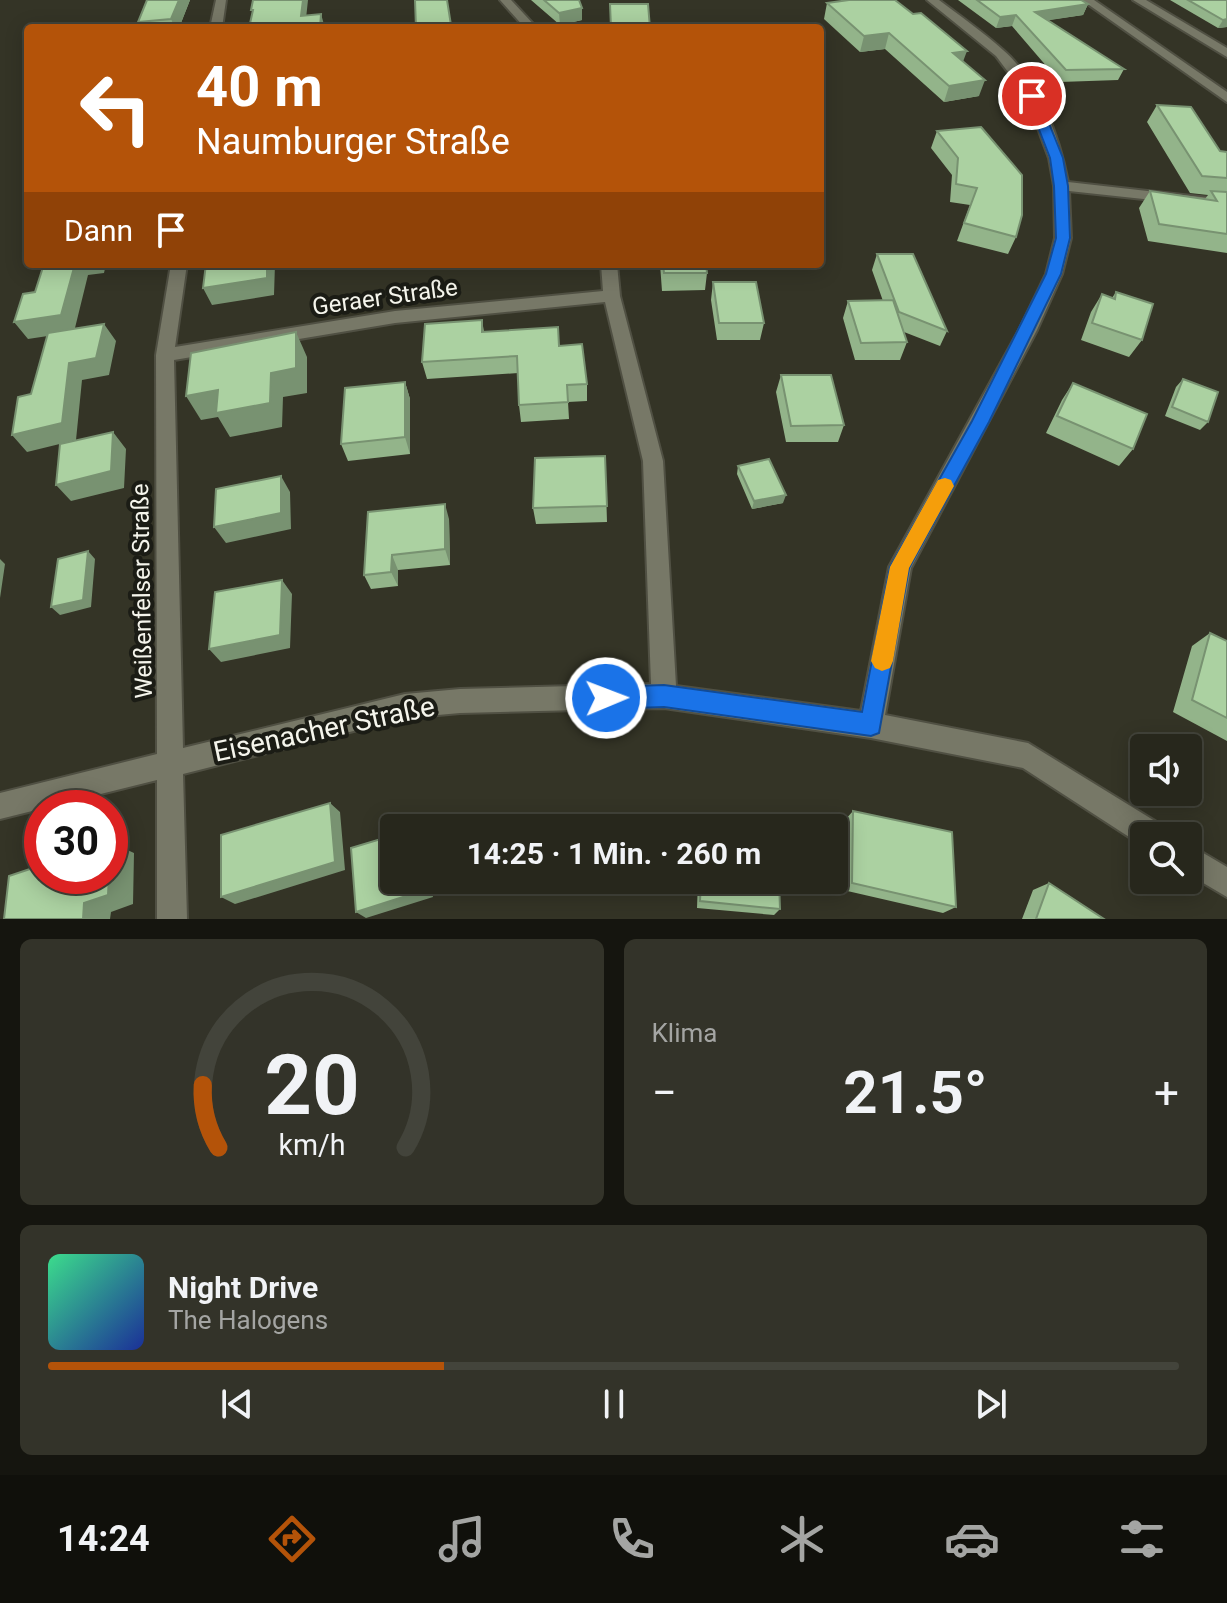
<!DOCTYPE html>
<html lang="de">
<head>
<meta charset="utf-8">
<style>
  body { margin:0; font-family:Roboto,sans-serif; background:#333329; color:#f1f3f6; height:100vh; display:flex; flex-direction:column; font-size:30px; white-space:nowrap }
  * { box-sizing:border-box; margin:0 }
  p { font-size:26px; color:#a4a5a3 }
  .icon { flex:none; width:44px; height:44px; fill:none; stroke:currentColor; stroke-width:2; stroke-linecap:round; stroke-linejoin:round }
  .map { position:relative; height:919px; overflow:hidden }
  .sheet { display:flex; flex-direction:column; gap:20px; padding:20px; background:#15150f; flex:1 }
  .sheet>* { flex:none }
  .top-card { position:absolute; left:24px; top:24px; width:800px; height:244px; border-radius:8px; box-shadow:0 4px 20px #0003,0 0 0 2px #43443b; background:#b45309; color:#fff; overflow:hidden }
  .fabs { position:absolute; left:1130px; top:734px; display:grid; gap:16px }
  .fabs a { display:grid; place-items:center; width:72px; height:72px; border-radius:8px; background:#27271c; box-shadow:0 4px 20px #0003,0 0 0 2px #43443b; font-size:40px }
  .speed { position:absolute; left:24px; top:790px; display:flex; gap:16px; font-size:40px; font-weight:700; text-align:center }
  .speed>* { display:grid; place-content:center; width:104px; height:104px; border-radius:50%; background:#27271c; box-shadow:0 4px 20px #0003,0 0 0 2px #43443b; line-height:1 }
  .speed .limit { border:12px solid #d22; background:#fff; color:#111 }
  .pin { position:absolute; display:grid; place-items:center; width:68px; height:68px; color:#fff; margin:-34px; border:4px solid #fff; border-radius:50%; box-shadow:0 2px 8px #0007 }
  .me { position:absolute; width:88px; margin:-44px; rotate:89deg; stroke-linejoin:round; filter:drop-shadow(0 0 6px #0008) }
  .turn { display:flex; align-items:center; gap:28px; height:168px; padding:0 40px; font-size:36px }
  .turn .icon { width:104px; height:104px; stroke-width:2.5 }
  .turn b { display:block; font-size:56px; line-height:68px }
  .then { display:flex; align-items:center; height:76px; padding:0 40px; background:#0003; gap:16px; font-size:30px }
  .big { font-size:60px; font-weight:700; line-height:1.1 }
  .sheet .card { flex:1; display:flex; flex-direction:column; justify-content:center; gap:12px; min-width:0; padding:0 28px; border-radius:12px; background:#333329 }
  .sheet .dial { align-items:center; gap:0 }
  .dial svg { height:208px; overflow:visible; fill:none; stroke:#43443b; stroke-width:7; stroke-linecap:round; text-anchor:middle }
  .dial text { fill:#f1f3f6; stroke:none }
  .song { display:flex; align-items:center; gap:24px }
  .cover { width:96px; height:96px; border-radius:12px; background:linear-gradient(135deg,hsl(150 70% 55%),hsl(230 70% 35%)) }
  .played { height:8px; border-radius:4px; background:linear-gradient(90deg,#b45309 35%,#43443b 35%) }
  .keys { display:flex; justify-content:space-around; direction:ltr }
  .heat { display:flex; justify-content:space-between; align-items:center; font-size:44px; direction:ltr }
  .sheet .tiles { flex:1; display:grid; gap:20px; grid-template-columns:1fr 1fr }
  .card:last-child { grid-column:span 2 }
  .trip { position:absolute; left:380px; top:814px; width:468px; height:80px; border-radius:8px; background:#27271c; box-shadow:0 4px 20px #0003,0 0 0 2px #43443b; font-weight:700; line-height:80px; text-align:center }
  .dock { display:flex; height:128px; justify-content:space-around; align-items:center; background:#10100b; color:#a4a5a3 }
  .dock .icon { width:56px; height:56px }
  .dock .selected { color:#b45309 }
  .dock b { font-size:36px; color:#f1f3f6 }
  .map>svg:first-child { display:block }
  .lines { fill:none; stroke-linecap:round; stroke-linejoin:round }
  .street-casing { stroke:#505043; stroke-width:4 }
  .street { fill:#777867; fill-rule:evenodd }
  .wall { fill:#93b48a }
  .shaded-wall { fill:#789271 }
  .building { fill:#abd1a1; stroke:#789271; stroke-width:2 }
  .route { fill:#1a73e8; stroke:#114b97; stroke-width:2 }
  .slow { fill:#f59e0b }
  .labels { text-anchor:middle; dominant-baseline:central; stroke-width:8; stroke-linejoin:round; paint-order:stroke }
  .street-label { font-size:24px; fill:#f5f5ec; stroke:#1b1c15 }
  .near-street-label { font-size:28px; fill:#f5f5ec; stroke:#1b1c15 }
</style>
</head>
<body>
<div class="map">
<svg width="1227" height="919" viewBox="0 0 1227 919">
  <rect width="100%" height="100%" fill="#343426"/>
  <g class="lines">
    <g class="street-casing">
      <path id="street" d="M216 0H226L222 28H210Z
        M500 0H511L537 28H525Z
        M927 0H939C960 16 983 32 1003 50 1039 81 1059 136 1068 182L1227 200V208L1069 191 1071 238 1062 274 1037 330 911 568 885 715 1028 743 1163 826 1167 836H1144L1143 846 1023 768 871 738 664 708 460 713 405 718 183 774 187 919H157V780L0 819V793L157 754 156 355 171 264H187L175 347 395 311 603 291 601 264H617L620 296 663 461 676 686 861 711 889 567 1019 330 1046 274 1055 238 1054 186 1049 158 1026 96 996 56ZM605 302 643 461 651 684 460 689 405 694 183 748 174 360 395 323Z
        M1082 0H1094L1227 92V102Z
        M1133 0H1146L1227 48V57Z
        M1188 844 1227 867V897L1188 874Z"/>
    </g>
    <use href="#street" class="street"/>
  </g>
  <path class="wall" d="M147 0H190L179 28H140L138 22Z
    M447 0 451 28H416Z
    M531 0H579L582 8V20L560 25Z
    M958 0H1081L1088 4 1083 15 1048 20 1124 69 1118 80 1060 82 1012 26 996 28Z
    M1170 0H1227V27L1218 28Z
    M827 3 913 14 963 61 979 96 944 102 885 49 860 52 824 19Z
    M1157 105 1220 151 1227 152V253L1148 241 1139 208 1150 191 1205 199 1208 195 1190 193 1147 122Z
    M981 127 1016 237 1008 254 957 241 970 205 950 202 952 175 931 148 937 131Z
    M877 254 947 331 940 346 904 332 907 342 900 360H855L843 318 848 301H883L872 270Z
    M660 264H706L707 273 705 290 662 291Z
    M713 282 764 323 760 340H717L711 300Z
    M1116 292 1142 340 1129 357 1081 340 1091 312 1102 294 1112 298Z
    M482 320 484 332 559 346 587 384V401L568 402 569 419 521 422 519 405 518 373 427 379 422 362Z
    M781 375 844 425 838 442H786L776 392Z
    M1183 379 1208 422 1200 430 1165 416 1176 387Z
    M405 382 410 399V454L348 461 341 444Z
    M1073 383 1133 449 1119 466 1046 433 1062 400Z
    M605 456 607 522 536 524 533 508Z
    M738 466 783 503 752 509 737 474Z
    M368 512 449 519 450 565 398 570V586L371 589 364 575Z
    M1210 633 1227 641V741L1173 712 1192 646Z
    M853 811 956 907 943 913 843 890 845 820Z
    M698 880H779L780 909 774 915 697 908Z
    M1049 883 1104 919H1022L1033 890Z"/>
  <path class="shaded-wall" d="M179 0H190L179 28H175L171 19Z
    M303 0H308L305 28 301 16Z
    M1088 4 1083 15 1031 23 1035 12Z
    M582 8V20L560 25 559 13Z
    M321 14 325 28H320Z
    M1016 15 1012 26 996 28 1000 17Z
    M1227 19V27L1218 28 1223 20Z
    M889 33 885 49 860 52 864 36Z
    M967 51 961 67 953 53Z
    M985 80 979 96 944 102 949 86Z
    M75 264H106L104 273 88 275 74 332 28 339 14 322Z
    M267 264H275L274 295 212 305 203 288Z
    M104 324 116 341 109 375 82 380 76 440 27 452 12 435 69 363Z
    M296 332 307 357V393L283 397 282 427 230 437 218 417 201 420 186 396 271 373Z
    M405 382 410 399V454L405 437Z
    M113 432 126 449 124 488 71 501 56 485Z
    M281 476 290 492 291 529 226 543 214 527Z
    M786 495 783 503 752 509 754 501Z
    M445 504 449 519 450 565 445 549Z
    M88 551 95 559 91 607 60 615 51 607Z
    M392 555 398 570V586L391 572Z
    M0 559 5 564 0 598Z
    M282 580 292 594 290 648 221 662 209 649Z
    M330 803 340 812 345 870 235 904 221 897Z
    M110 842 134 853 133 904 111 912 110 919H83L84 903 110 876Z
    M424 880H430L433 897 366 918 356 912Z"/>
  <path class="building" d="M147 0H179L171 19 138 22Z
    M253 0H303L301 16 321 14 320 28H249L253 10H251Z
    M415 0H447L451 25 416 28Z
    M544 0H579L582 8 559 13Z
    M849 0H895L913 14 921 13 967 51 953 53 985 80 949 86 889 33 864 36 827 3Z
    M977 0H1081L1088 4 1035 12 1124 69 1066 70 1016 15 1000 17Z
    M1188 0H1227V19L1223 20Z
    M610 4H648L650 28H611Z
    M475 25 477 28H458Z
    M1157 105 1191 107 1220 151 1227 152V178L1202 176Z
    M981 127 1022 175V215L1016 237 964 223 977 188 956 184 958 158 937 131Z
    M1150 191 1217 201 1211 191 1227 192V234L1159 224Z
    M877 254H913L947 331 899 312Z
    M44 264H75L61 315 14 322 23 294 35 292Z
    M206 264H267V278L203 288Z
    M663 264H706L707 273H664Z
    M713 282H756L764 323H719Z
    M1116 292 1153 304 1142 340 1092 323 1102 294 1115 299Z
    M893 300 907 342 861 343 848 301Z
    M482 320V332L558 327 559 346 582 344 587 384 567 385 568 402 519 405 517 356 422 362 425 324Z
    M104 324 96 358 69 363 62 423 12 435 18 397 31 394 48 333Z
    M296 332V368L271 373 270 403 216 413 218 390 186 396 191 353Z
    M781 375H831L844 425 791 426Z
    M1183 379 1218 392 1208 422 1172 407Z
    M405 382V437L341 444 345 388Z
    M1073 383 1147 414 1133 449 1057 416Z
    M113 432 111 471 56 485 60 444Z
    M605 456 607 506 533 508 535 458Z
    M769 459 786 495 754 501 738 466Z
    M281 476V513L214 527 216 489Z
    M445 504V549L392 555 391 572 364 575 368 512Z
    M88 551 83 600 51 607 58 559Z
    M282 580 280 635 209 649 215 592Z
    M1210 633 1227 641V718L1192 700Z
    M330 803 335 862 221 897V835Z
    M853 811 952 832 956 907 852 883Z
    M701 815 776 820 777 828H701Z
    M394 835V880H424L425 890 356 912 351 848Z
    M42 865V876H109L108 895 84 903 83 919H4L9 876Z
    M701 880H779L780 909 700 901Z
    M1049 883 1104 919H1036Z"/>
  <path class="route" d="M1032 93 1038 96 1063 158 1068 186 1070 238 1061 274 989 422 909 568 879 733 871 736 664 707 606 709 598 705 595 698 598 690 606 687 664 685 862 712 890 567 972 421 1046 274 1056 238 1054 186 1050 158 1026 96Z"/>
  <path class="slow" d="M945 478 951 480 954 486 909 568 893 661 890 668 882 671 875 668 871 661 890 567 938 480Z"/>
  <g class="labels">
    <g class="street-label">
      <text transform="translate(385 297) rotate(-8)">Geraer Straße</text>
      <text transform="translate(142 591) rotate(-91)">Weißenfelser Straße</text>
    </g>
    <g class="near-street-label">
      <text transform="translate(324 729) rotate(-12)">Eisenacher Straße</text>
    </g>
  </g>
</svg>
<div class="fabs">
<a><svg class="icon" aria-label="sound" viewBox="0 0 24 24"><path d="M4 9h4l5-4v14l-5-4H4zM17 9q2 3 0 6"/></svg></a>
<a><svg class="icon" aria-label="search" viewBox="0 0 24 24"><circle cx="10" cy="10" r="6"/><path d="M15 15l6 6"/></svg></a>
</div>
<div class="speed"><div class="limit">30</div></div>
<div class="pin" style="left:1032px;top:96px;background:#d93025"><svg class="icon" aria-label="arrive" viewBox="0 0 24 24"><path d="M6 21V4h12l-3 4 3 4H6"/></svg></div>
<svg class="me" style="left:606px;top:698px" viewBox="-20 -20 40 40"><circle r="17" fill="#1a73e8" stroke="#fff" stroke-width="3"/><path d="M0-11L8 9 0 5-8 9z" fill="#fff"/></svg>
<div class="trip">14:25 · 1 Min. · 260 m</div>
<div class="top-card">
<div class="turn"><svg class="icon" aria-label="left" viewBox="0 0 24 24"><path d="M17 20v-9H6M10 6l-5 5 5 5"/></svg><div><b>40 m</b>Naumburger Straße</div></div>
<div class="then">Dann<svg class="icon" aria-label="arrive" viewBox="0 0 24 24"><path d="M6 21V4h12l-3 4 3 4H6"/></svg></div>
</div>
</div>
<section class="sheet">
<div class="tiles">
<div class="card dial"><svg viewBox="0 0 100 80">
<path d="M14 69A42 42 0 1 1 86 69"/>
<path d="M14 69A42 42 0 0 1 8 45" stroke="#b45309"/>
<text x="50" y="56" font-size="32" font-weight="700">20</text>
<text x="50" y="72" font-size="11">km/h</text>
</svg></div>
<div class="card"><p>Klima</p>
<div class="heat"><a>−</a><b class="big">21.5°</b><a>+</a></div>
</div>
<div class="card">
<div class="song"><i class="cover"></i><div><b>Night Drive</b><p>The Halogens</p></div></div>
<div class="played"></div>
<div class="keys"><svg class="icon" aria-label="previous" viewBox="0 0 24 24"><path d="M18 5L8 12l10 7zM5 5v14"/></svg><svg class="icon" aria-label="pause" viewBox="0 0 24 24"><path d="M8 5v14M16 5v14"/></svg><svg class="icon" aria-label="next" viewBox="0 0 24 24"><path d="M6 5l10 7-10 7zM19 5v14"/></svg></div>
</div>
</div>
</section>
<nav class="dock">
<b>14:24</b>
<svg class="icon selected" aria-label="directions" viewBox="0 0 24 24"><path d="M12 3l9 9-9 9-9-9zM9 14v-3h6M13 9l2 2-2 2"/></svg>
<svg class="icon" aria-label="music" viewBox="0 0 24 24"><path d="M9 18V5l10-2v13"/><circle cx="6" cy="18" r="3"/><circle cx="16" cy="16" r="3"/></svg>
<svg class="icon" aria-label="phone" viewBox="0 0 24 24"><path d="M5 4h4l2 5-3 2q2 4 5 5l2-3 5 2v4C11 20 4 13 5 4z"/></svg>
<svg class="icon" aria-label="climate" viewBox="0 0 24 24"><path d="M12 3v18M4 7l16 10M4 17L20 7"/></svg>
<svg class="icon" aria-label="car" viewBox="0 0 24 24"><path d="M5 17H2v-5l4-1 3-4h7l3 4 3 1v5h-3M9 17h6M6 11h13"/><circle cx="7" cy="17" r="2"/><circle cx="17" cy="17" r="2"/></svg>
<svg class="icon" aria-label="filters" viewBox="0 0 24 24"><path d="M4 7h16M4 17h16"/><circle cx="9" cy="7" r="2"/><circle cx="15" cy="17" r="2"/></svg>
</nav>
</body>
</html>
